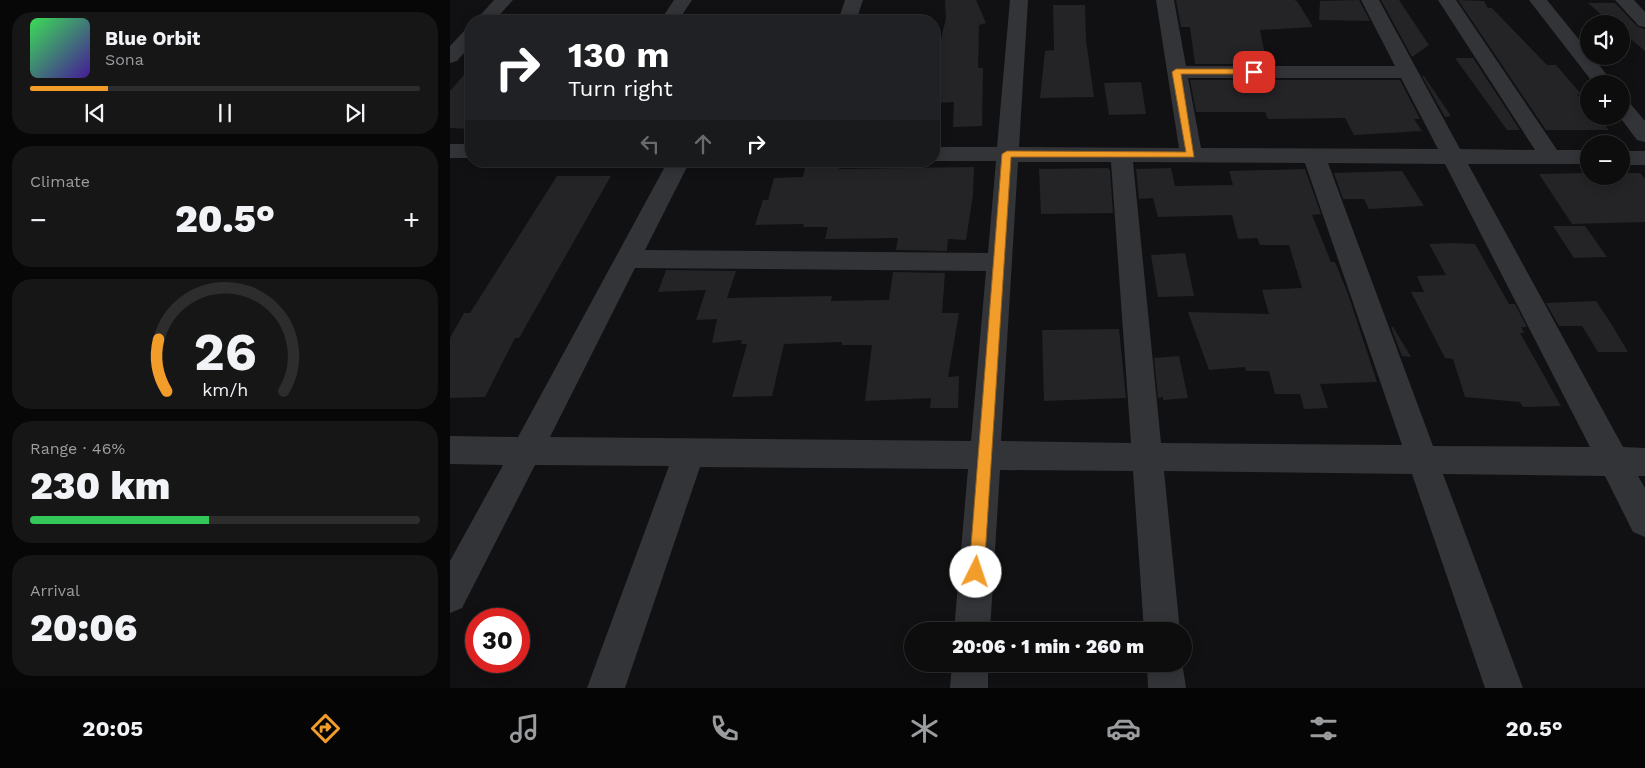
<!DOCTYPE html>
<html lang="en">
<head>
<meta charset="utf-8">
<style>
  body { margin:0; font-family:"Work Sans",sans-serif; background:#161617; color:#f1f3f6; height:100vh; display:flex; flex-direction:column; font-size:19px; white-space:nowrap }
  * { box-sizing:border-box; margin:0 }
  p { font-size:16px; color:#9a9c9e }
  .icon { flex:none; width:28px; height:28px; fill:none; stroke:currentColor; stroke-width:2; stroke-linecap:round; stroke-linejoin:round }
  .map { position:relative; flex:1; overflow:hidden }
  .side { display:flex; flex-direction:column; gap:12px; padding:12px; background:#070708; width:450px }
  .side>* { flex:none }
  .guide { position:absolute; left:15px; top:15px; width:475px; height:152px; border-radius:20px; box-shadow:0 2px 12px #0003,0 0 0 1px #2d2d2e; background:#202124; color:#fff; overflow:hidden }
  .fabs { position:absolute; left:1130px; top:15px; display:grid; gap:10px }
  .fabs a { display:grid; place-items:center; width:50px; height:50px; border-radius:50%; background:#0d0d0e; box-shadow:0 2px 12px #0003,0 0 0 1px #2d2d2e; font-size:25px }
  .speed { position:absolute; left:15px; top:608px; display:flex; gap:10px; font-size:25px; font-weight:700; text-align:center }
  .speed>* { display:grid; place-content:center; width:65px; height:65px; border-radius:50%; background:#0d0d0e; box-shadow:0 2px 12px #0003,0 0 0 1px #2d2d2e; line-height:1 }
  .speed .limit { border:8px solid #d22; background:#fff; color:#111 }
  .pin { position:absolute; display:grid; place-items:center; width:42px; height:42px; color:#fff; margin:-21px; border-radius:10px; box-shadow:0 2px 8px #0006 }
  .me { position:absolute; width:55px; margin:-28px; rotate:4deg; stroke-linejoin:round; filter:drop-shadow(0 0 4px #0008) }
  .turn { display:flex; align-items:center; gap:18px; height:105px; padding:0 20px; font-size:22px }
  .turn .icon { width:65px; height:65px; stroke-width:2.5 }
  .turn b { display:block; font-size:35px; line-height:42px }
  .lanes { display:flex; align-items:center; height:48px; padding:0 20px; background:#0003; justify-content:center; gap:25px; direction:ltr }
  .lanes .off { opacity:.35 }
  .big { font-size:38px; font-weight:800; line-height:1.1 }
  .side .tile { flex:1; display:flex; flex-direction:column; justify-content:center; gap:8px; min-width:0; padding:0 18px; border-radius:20px; background:#161617 }
  .side .dial { align-items:center; gap:0 }
  .dial svg { height:130px; overflow:visible; fill:none; stroke:#2d2d2e; stroke-width:7; stroke-linecap:round; text-anchor:middle }
  .dial text { fill:#f1f3f6; stroke:none }
  .song { display:flex; align-items:center; gap:15px }
  .cover { width:60px; height:60px; border-radius:8px; background:linear-gradient(135deg,hsl(130 70% 55%),hsl(260 70% 35%)) }
  .played { height:5px; border-radius:2px; background:linear-gradient(90deg,#f29c2a 20%,#2d2d2e 20%) }
  .keys { display:flex; justify-content:space-around; direction:ltr }
  .heat { display:flex; justify-content:space-between; align-items:center; font-size:28px; direction:ltr }
  .charge { height:8px; border-radius:4px; background:linear-gradient(90deg,#34c759 46%,#2d2d2e 0) }
  .trip { position:absolute; left:454px; top:622px; width:288px; height:50px; border-radius:25px; background:#0d0d0e; box-shadow:0 2px 12px #0003,0 0 0 1px #2d2d2e; font-weight:800; line-height:50px; text-align:center }
  .menu { display:flex; height:80px; justify-content:space-around; align-items:center; background:#050506; color:#9a9c9e }
  .menu .icon { width:35px; height:35px }
  .menu .on { color:#f29c2a }
  .menu b { font-size:22px; color:#f1f3f6 }
  main { display:flex; flex:1; min-height:0 }
  .map>svg:first-child { display:block }
  .building { fill:#242427 }
  .lines { fill:none; stroke-linecap:round; stroke-linejoin:round }
  .minor { fill:#323438; fill-rule:evenodd }
  .route { fill:#f29c2a; stroke:#9d651b }
</style>
</head>
<body>
<main>
<section class="side">
<div class="tile">
<div class="song"><i class="cover"></i><div><b>Blue Orbit</b><p>Sona</p></div></div>
<div class="played"></div>
<div class="keys"><svg class="icon" aria-label="previous" viewBox="0 0 24 24"><path d="M18 5L8 12l10 7zM5 5v14"/></svg><svg class="icon" aria-label="pause" viewBox="0 0 24 24"><path d="M8 5v14M16 5v14"/></svg><svg class="icon" aria-label="next" viewBox="0 0 24 24"><path d="M6 5l10 7-10 7zM19 5v14"/></svg></div>
</div>
<div class="tile"><p>Climate</p>
<div class="heat"><a>−</a><b class="big">20.5°</b><a>+</a></div>
</div>
<div class="tile dial"><svg viewBox="0 0 100 80">
<path d="M14 69A42 42 0 1 1 86 69"/>
<path d="M14 69A42 42 0 0 1 9 37" stroke="#f29c2a"/>
<text x="50" y="56" font-size="32" font-weight="700">26</text>
<text x="50" y="72" font-size="11">km/h</text>
</svg></div>
<div class="tile"><p>Range · 46%</p><b class="big">230 km</b><div class="charge"></div></div>
<div class="tile"><p>Arrival</p><b class="big">20:06</b></div>
</section>
<div class="map">
<svg width="1195" height="688" viewBox="0 0 1195 688">
  <rect width="100%" height="100%" fill="#111113"/>
  <path class="building" d="M495 0H526L536 23 529 25 528 68H533L532 126 503 127 504 102 484 103V71L487 43H490L496 18Z
    M726 0H844L847 1 863 27 810 30 817 64H745L740 27H731Z
    M909 0 920 21 869 20 870 1Z
    M931 0H949L979 45 962 57Z
    M1008 0 1034 1 1038 8H1042L1097 65H1106L1131 94H1127L1139 107V116H1147L1159 130H1096Z
    M1138 3H1165L1188 27 1195 29V51L1171 31V24H1162Z
    M603 5H635L636 40 644 97 590 98 595 51 604 50Z
    M1005 58H1023L1070 130H1057Z
    M21 67V129L0 128V91Z
    M972 76H974L1001 116 995 117Z
    M740 80H950L970 119H964L972 131 904 135 895 118 818 119 815 112H746Z
    M691 82 696 114 659 115 654 83Z
    M389 167V169L524 167 523 195 516 240 498 239 497 251 446 250 448 238 375 239 378 227H353L354 224 305 225 313 200H318L324 178 353 177 355 168Z
    M658 168 660 170 663 213 591 214 589 169Z
    M721 168 725 186 783 185 779 171 855 169 871 214 862 215 881 262H885L898 294 927 382 870 384 878 408 854 409 850 394H825L819 371H796L795 367 759 370 738 312 819 314 812 290 852 288 839 245H810L807 238 788 239 782 215 708 217 703 198 689 199 686 169Z
    M952 171 974 206 919 209 914 199H893L884 173Z
    M1136 173H1139V176H1171V173H1190L1195 179V222L1122 224 1089 174Z
    M107 176H161L69 338H65L35 397 0 398V338L14 313H20Z
    M1103 226H1135L1157 257 1124 258Z
    M1004 243 1025 244 1059 304H1065L1077 327H1071L1074 333H1070L1111 406 1073 407 1070 402 1015 397 1003 359 995 358 961 292H974L967 276 996 275 979 244Z
    M735 253 744 296 708 297 701 255Z
    M216 270 286 271 277 298 382 296 381 301 439 300 443 272 495 273 492 313H509L498 377 509 376 508 408H480L481 398 415 401 422 345H392V342L334 344 322 396 282 397 297 344H291L292 340 262 343 267 319 246 320 256 290 208 292Z
    M1146 301 1162 325 1178 352H1148L1132 326H1109L1096 303Z
    M941 327H943L961 357 952 356Z
    M669 329 676 398 594 401 592 330Z
    M729 356 738 398 713 400V397L708 398 704 358Z"/>
  <g class="lines">
    <path class="minor" d="M44 0H63L44 21H25Z
      M224 0H242L228 21H210Z
      M395 0H413L406 21H388Z
      M560 0H578L569 147 729 148 706 0H724L736 66H945L911 0H929L1010 149 1085 150 988 0H1006L1107 150H1139V164H1018L1173 447 1195 448V476H1188L1195 488V537L1183 532 1155 476 993 474 1073 688H1035L962 474 714 471 730 631H694L683 471 550 470 540 631H504L518 469 250 467 175 688H137L219 466 85 465 12 608 0 613V561L53 465 0 464V436L68 437 218 161H240L195 250 538 253 546 161H484V147H547ZM738 78H951L988 149 751 148ZM568 162H661L681 443 551 441ZM683 162 855 163 952 445 711 443ZM878 163 995 164 1140 447 983 446ZM185 268 536 271 521 441 100 437Z
      M1079 0H1097L1139 52V56H1142L1164 84H1144Z
      M1165 0H1184L1195 12V27L1189 26Z
      M21 29V45L7 61 0 63V46L15 30Z
      M1171 99 1178 101 1195 121V142L1187 140 1169 116H1171Z
      M0 144H21V158H0Z
      M1171 151H1195V165H1171Z
      M732 662 736 688H698L697 664H732Z
      M502 664H538V688H500Z"/>
  </g>
  <path class="route" d="M726 69H804L808 72 804 74H731L744 157H561L534 572 532 577 526 579 521 577 519 572 552 154 557 151 736 152 722 72Z"/>
</svg>
<div class="fabs">
<a><svg class="icon" aria-label="sound" viewBox="0 0 24 24"><path d="M4 9h4l5-4v14l-5-4H4zM17 9q2 3 0 6"/></svg></a>
<a>+</a>
<a>−</a>
</div>
<div class="speed"><div class="limit">30</div></div>
<div class="pin" style="left:804px;top:72px;background:#d93025"><svg class="icon" aria-label="arrive" viewBox="0 0 24 24"><path d="M6 21V4h12l-3 4 3 4H6"/></svg></div>
<svg class="me" style="left:526px;top:572px" viewBox="-20 -20 40 40"><circle r="19" fill="#fff"/><path d="M0-13L10 11 0 6-10 11z" fill="#f29c2a"/></svg>
<div class="trip">20:06 · 1 min · 260 m</div>
<div class="guide">
<div class="turn"><svg class="icon" aria-label="right" viewBox="0 0 24 24"><path d="M7 20v-9h11M14 6l5 5-5 5"/></svg><div><b>130 m</b>Turn right</div></div>
<div class="lanes"><svg class="icon off" aria-label="left" viewBox="0 0 24 24"><path d="M17 20v-9H6M10 6l-5 5 5 5"/></svg><svg class="icon off" aria-label="ahead" viewBox="0 0 24 24"><path d="M12 20V5M6 11l6-6 6 6"/></svg><svg class="icon" aria-label="right" viewBox="0 0 24 24"><path d="M7 20v-9h11M14 6l5 5-5 5"/></svg></div>
</div>
</div>
</main>
<nav class="menu">
<b>20:05</b>
<svg class="icon on" aria-label="directions" viewBox="0 0 24 24"><path d="M12 3l9 9-9 9-9-9zM9 14v-3h6M13 9l2 2-2 2"/></svg>
<svg class="icon" aria-label="music" viewBox="0 0 24 24"><path d="M9 18V5l10-2v13"/><circle cx="6" cy="18" r="3"/><circle cx="16" cy="16" r="3"/></svg>
<svg class="icon" aria-label="phone" viewBox="0 0 24 24"><path d="M5 4h4l2 5-3 2q2 4 5 5l2-3 5 2v4C11 20 4 13 5 4z"/></svg>
<svg class="icon" aria-label="climate" viewBox="0 0 24 24"><path d="M12 3v18M4 7l16 10M4 17L20 7"/></svg>
<svg class="icon" aria-label="car" viewBox="0 0 24 24"><path d="M5 17H2v-5l4-1 3-4h7l3 4 3 1v5h-3M9 17h6M6 11h13"/><circle cx="7" cy="17" r="2"/><circle cx="17" cy="17" r="2"/></svg>
<svg class="icon" aria-label="filters" viewBox="0 0 24 24"><path d="M4 7h16M4 17h16"/><circle cx="9" cy="7" r="2"/><circle cx="15" cy="17" r="2"/></svg>
<b>20.5°</b>
</nav>
</body>
</html>
